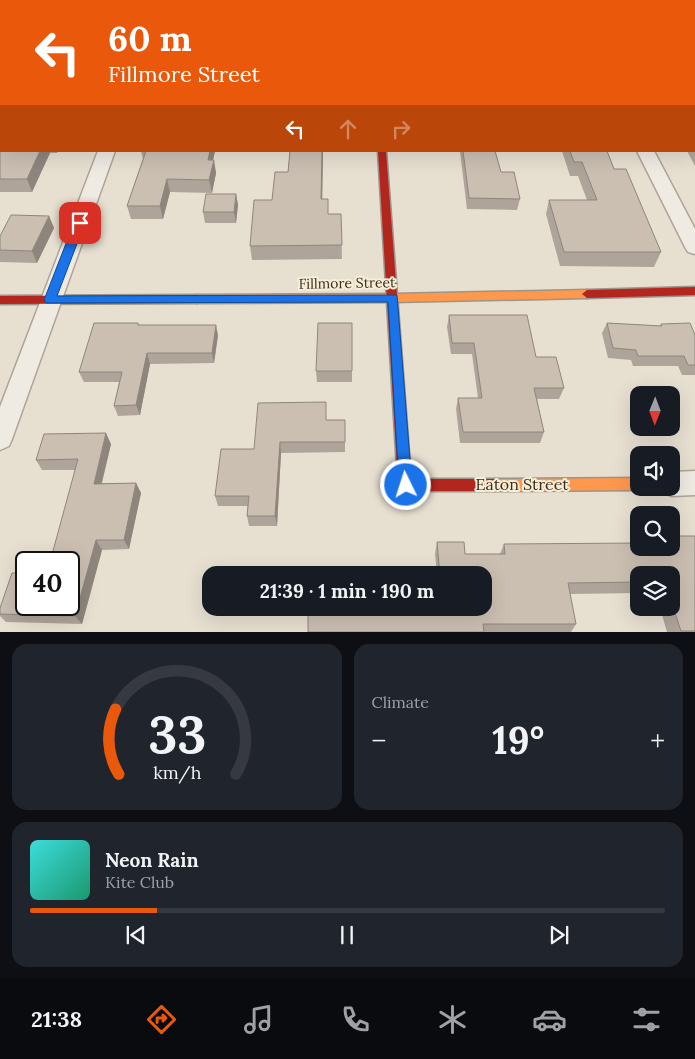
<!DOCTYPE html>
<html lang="en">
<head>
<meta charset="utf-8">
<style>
  body { margin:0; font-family:Lora,serif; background:#20242c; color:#f1f3f6; height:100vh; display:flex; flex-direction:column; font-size:19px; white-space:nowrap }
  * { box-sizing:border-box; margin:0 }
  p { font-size:16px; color:#9ea1a6 }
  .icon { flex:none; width:28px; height:28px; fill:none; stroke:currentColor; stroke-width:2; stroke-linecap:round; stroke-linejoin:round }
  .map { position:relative; height:632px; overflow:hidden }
  .panel { display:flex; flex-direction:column; gap:12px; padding:12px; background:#0d0f14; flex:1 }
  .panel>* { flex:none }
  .banner { position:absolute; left:0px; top:0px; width:695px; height:152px; box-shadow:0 5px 20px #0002; background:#ea580c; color:#fff; overflow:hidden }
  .needle { width:32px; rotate:181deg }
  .buttons { position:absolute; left:630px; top:386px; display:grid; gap:10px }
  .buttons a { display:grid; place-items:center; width:50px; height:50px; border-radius:10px; background:#171b24; box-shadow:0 5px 20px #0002; font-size:25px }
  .speed { position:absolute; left:15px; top:551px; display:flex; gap:10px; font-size:25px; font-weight:700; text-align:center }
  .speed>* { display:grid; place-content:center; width:65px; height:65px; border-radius:50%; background:#171b24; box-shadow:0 5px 20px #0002; line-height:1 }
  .speed .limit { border:2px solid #111; border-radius:8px; background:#fff; color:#111 }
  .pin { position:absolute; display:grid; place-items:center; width:42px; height:42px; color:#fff; margin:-21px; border-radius:10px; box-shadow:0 2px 8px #0006 }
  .me { position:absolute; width:55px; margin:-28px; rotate:356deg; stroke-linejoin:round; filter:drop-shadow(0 0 4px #0008) }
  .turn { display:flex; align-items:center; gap:18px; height:105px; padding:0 25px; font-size:22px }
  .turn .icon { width:65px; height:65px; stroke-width:2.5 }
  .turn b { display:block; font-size:35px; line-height:42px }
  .lanes { display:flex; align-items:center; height:48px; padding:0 25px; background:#0003; justify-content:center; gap:25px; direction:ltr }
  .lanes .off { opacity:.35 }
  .big { font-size:38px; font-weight:800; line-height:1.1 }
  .panel .widget { flex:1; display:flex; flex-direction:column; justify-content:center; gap:8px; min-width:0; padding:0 18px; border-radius:15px; background:#20242c }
  .panel .dial { align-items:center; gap:0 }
  .dial svg { height:130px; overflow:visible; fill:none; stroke:#363941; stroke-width:7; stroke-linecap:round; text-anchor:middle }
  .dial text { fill:#f1f3f6; stroke:none }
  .song { display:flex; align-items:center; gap:15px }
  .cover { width:60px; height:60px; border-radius:8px; background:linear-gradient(135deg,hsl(180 70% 55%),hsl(160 70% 35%)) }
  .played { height:5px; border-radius:2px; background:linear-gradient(90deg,#ea580c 20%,#363941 20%) }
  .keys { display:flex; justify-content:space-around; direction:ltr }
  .heat { display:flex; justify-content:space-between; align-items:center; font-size:28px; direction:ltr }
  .panel .tiles { flex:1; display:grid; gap:12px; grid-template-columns:1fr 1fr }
  .widget:last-child { grid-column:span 2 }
  .trip { position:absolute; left:202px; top:566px; width:290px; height:50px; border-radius:15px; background:#171b24; box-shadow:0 5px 20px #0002; font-weight:800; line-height:50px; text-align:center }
  .menu { display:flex; height:80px; justify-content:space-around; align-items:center; background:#090b0e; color:#9ea1a6 }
  .menu .icon { width:35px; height:35px }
  .menu .selected { color:#ea580c }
  .menu b { font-size:22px; color:#f1f3f6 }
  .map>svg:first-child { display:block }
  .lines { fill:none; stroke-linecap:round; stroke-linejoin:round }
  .lane-casing { stroke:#ada599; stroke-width:12 }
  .street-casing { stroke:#ada599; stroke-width:3 }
  .slow-casing { stroke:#9c958a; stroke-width:3 }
  .jam-casing { stroke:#9c958a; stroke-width:3 }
  .lane { stroke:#efebe3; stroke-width:10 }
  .street { fill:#efebe3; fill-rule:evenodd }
  .slow { fill:#ff974d; fill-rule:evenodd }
  .jam { fill:#b3261e; fill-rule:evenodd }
  .wall { fill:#afa499 }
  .shaded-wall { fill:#8e867d }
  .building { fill:#cbbfb2; stroke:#8e867d }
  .route { fill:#1a73e8; stroke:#114b97 }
  .labels { text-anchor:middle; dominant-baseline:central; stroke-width:4; stroke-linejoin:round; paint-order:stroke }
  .street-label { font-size:14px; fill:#3d2e20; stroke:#f7eed8 }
  .near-street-label { font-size:16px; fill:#3d2e20; stroke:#f7eed8 }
</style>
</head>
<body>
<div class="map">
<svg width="695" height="632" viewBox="0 0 695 632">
  <rect width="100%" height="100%" fill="#e7e0d1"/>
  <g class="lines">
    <g class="lane-casing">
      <path id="lane" d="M421 1 423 0"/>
    </g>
    <g class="street-casing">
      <path id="street" d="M361 0H373V1H361Z
        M561 0H574V1H561Z
        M694 8H695V18H694Z
        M0 30H1V38H0Z
        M98 151H115L12 439 9 446 0 450V407Z
        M637 151H654L695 229V254L688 252 685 247Z
        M695 471V495L671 496 662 492 660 488H671V472Z"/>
    </g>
    <g class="slow-casing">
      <path id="slow" d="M587 290 592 294 587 298 393 302 197 303 191 299 197 295 393 294Z
        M639 478V488H644L639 490 495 491 490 489 488 485 490 481 495 479Z"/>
    </g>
    <g class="jam-casing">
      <path id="jam" d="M378 151H386L411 479H495L500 481 502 485 500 489 495 491H405L400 489 398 485Z
        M695 287V295L587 298 582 294 587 290Z
        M197 295 203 299 197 303 0 304V296Z"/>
    </g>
    <use href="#lane" class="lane"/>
    <use href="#street" class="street"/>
    <use href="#slow" class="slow"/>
    <use href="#jam" class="jam"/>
  </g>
  <path class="wall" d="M599 0H639L640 1H600Z
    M694 22 695 24V166L687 151H694Z
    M0 38H1V87H0Z
    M0 141 1 151H58L57 153H50L32 192H0Z
    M141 151H215L213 160 216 173 212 193 170 192 163 219H131L127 206 143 159Z
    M290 151H338V152H323L322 199 328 214H341L342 259 252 260 250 246 288 172Z
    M432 151H495L501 172 520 199 517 210 467 209 460 152H432Z
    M562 151H607L614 169 661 252 654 267 560 266 546 214 549 200H587L578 176H570Z
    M236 194 238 205 236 223H205L203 212Z
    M49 216 54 228 37 263 0 262V236Z
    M449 315 536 357 564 388 559 399H537L544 432 540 443H460L456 409 458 398H478L472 354H451L447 327Z
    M138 323 139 325 218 335 214 363 150 364 140 415 118 416 114 406 119 382H84L79 372Z
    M352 323V382H317L316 371Z
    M607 323 660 326 661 324 695 335V375H682L678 366H633L631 360 608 358 602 333Z
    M326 420H345V452L281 453 277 526H249L247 516 248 506H218L215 496 254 449Z
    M111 444 102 483H136L141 493 129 549 102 550 82 624 6 622 0 616V608L69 605 75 470H42L36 460Z
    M437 542 465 554H500L504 544 671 548 695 632H667L660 608H671V575H639V593L570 594 576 624 571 632H308L439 610V608H484V575H437L435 554Z"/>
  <path class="shaded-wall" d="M40 151H49L50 153 32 192 27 179Z
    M210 151H215L210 173 208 160Z
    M322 151 323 152 322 213 321 199Z
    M214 160 216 173 212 193 209 180Z
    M167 179 170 192 163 219 160 206Z
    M236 194 238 205 236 223 234 212Z
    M49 216 54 228 37 263 32 251Z
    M216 325 218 335 214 363 212 353Z
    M147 353 150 364 140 415 136 405Z
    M106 433 111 444 99 494 94 484Z
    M280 442 281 453 277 526 275 516Z
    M136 483 141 493 129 549 124 540Z
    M96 540 102 550 82 624 75 616Z"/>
  <path class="building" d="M93 0H260V1H92Z
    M278 0H324V1H278Z
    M617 0H639L640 1H617Z
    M694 22 695 24V129L694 127Z
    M0 38H1V75H0Z
    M0 141H1V151H40L27 179H0Z
    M146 151H210L208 160H214L209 180 167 179 160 206H127Z
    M290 151H322L321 199H328V214H341L342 245 250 246 254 200H272L275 172H288Z
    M463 151H495L501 172H514L520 199 469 198Z
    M570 151H607L614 169H626L661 252H564L549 200H597L582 162H574Z
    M206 194H236L234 212H203Z
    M11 215 49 216 32 251 0 250V236Z
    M449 315H527L536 357H556L564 388H534L544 432H463L458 398H482L474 343H452Z
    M94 323H138V325H216L212 353H147L136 405 114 406 122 372H79Z
    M318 323H352V371H316Z
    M607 323 662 326 661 324 690 323 695 335V365H688L684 356H638L636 350 613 348Z
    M326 402V420H345V442H280L275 516H247L249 496H215L221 449H254L258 403Z
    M106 433 94 484 136 483 124 540H96L75 616 0 614V608L12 573H26V605H69V562H50L78 459 36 460 44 434Z
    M671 536H695V631H681L671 601V575H639V582L568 583 576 624H483L484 632H308V611L443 610V608H484V575H440L437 542H464L465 554H505L504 544 639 543V548H671Z"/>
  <path class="route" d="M80 220 85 223 57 296 397 295 412 485 410 490 406 491 401 490 399 485 388 302 46 303 44 300 74 223Z"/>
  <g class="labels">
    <g class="street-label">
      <text transform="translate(347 283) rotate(-1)">Fillmore Street</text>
    </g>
    <g class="near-street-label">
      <text x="522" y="484">Eaton Street</text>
    </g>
  </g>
</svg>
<div class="buttons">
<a><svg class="needle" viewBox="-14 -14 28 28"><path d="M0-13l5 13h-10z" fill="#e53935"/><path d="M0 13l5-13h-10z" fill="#9ea1a6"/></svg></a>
<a><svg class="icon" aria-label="sound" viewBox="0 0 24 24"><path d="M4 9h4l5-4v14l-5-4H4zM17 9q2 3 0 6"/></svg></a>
<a><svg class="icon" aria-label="search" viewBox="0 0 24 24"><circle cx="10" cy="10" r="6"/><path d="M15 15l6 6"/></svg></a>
<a><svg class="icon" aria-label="layers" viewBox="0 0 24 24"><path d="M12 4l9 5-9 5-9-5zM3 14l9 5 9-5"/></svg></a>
</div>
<div class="speed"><div class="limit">40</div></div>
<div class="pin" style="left:80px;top:223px;background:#d93025"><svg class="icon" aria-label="arrive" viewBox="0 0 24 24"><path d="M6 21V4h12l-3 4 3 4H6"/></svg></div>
<svg class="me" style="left:406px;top:485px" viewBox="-20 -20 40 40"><circle r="17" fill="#1a73e8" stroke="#fff" stroke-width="3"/><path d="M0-11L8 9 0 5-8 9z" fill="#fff"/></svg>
<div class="trip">21:39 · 1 min · 190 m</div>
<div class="banner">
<div class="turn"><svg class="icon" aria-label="left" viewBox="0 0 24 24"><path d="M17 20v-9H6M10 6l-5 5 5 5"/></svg><div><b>60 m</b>Fillmore Street</div></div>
<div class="lanes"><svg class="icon" aria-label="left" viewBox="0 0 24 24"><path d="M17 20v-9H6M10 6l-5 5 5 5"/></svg><svg class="icon off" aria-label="ahead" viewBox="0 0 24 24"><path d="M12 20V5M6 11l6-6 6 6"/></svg><svg class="icon off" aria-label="right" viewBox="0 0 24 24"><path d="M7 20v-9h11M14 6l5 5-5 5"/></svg></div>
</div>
</div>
<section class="panel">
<div class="tiles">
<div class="widget dial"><svg viewBox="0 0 100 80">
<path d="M14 69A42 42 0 1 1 86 69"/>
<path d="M14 69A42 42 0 0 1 12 29" stroke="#ea580c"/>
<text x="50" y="56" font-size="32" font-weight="700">33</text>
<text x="50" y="72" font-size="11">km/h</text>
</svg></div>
<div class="widget"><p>Climate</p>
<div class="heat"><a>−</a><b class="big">19°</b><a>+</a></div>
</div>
<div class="widget">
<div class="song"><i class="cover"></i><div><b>Neon Rain</b><p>Kite Club</p></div></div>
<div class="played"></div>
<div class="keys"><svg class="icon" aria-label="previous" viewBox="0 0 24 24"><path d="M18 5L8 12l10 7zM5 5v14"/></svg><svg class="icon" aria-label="pause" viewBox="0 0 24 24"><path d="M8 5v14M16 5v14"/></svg><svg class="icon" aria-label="next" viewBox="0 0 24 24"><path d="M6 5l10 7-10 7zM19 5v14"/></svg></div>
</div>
</div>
</section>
<nav class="menu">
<b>21:38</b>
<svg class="icon selected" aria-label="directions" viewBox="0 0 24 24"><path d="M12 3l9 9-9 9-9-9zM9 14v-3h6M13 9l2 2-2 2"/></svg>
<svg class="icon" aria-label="music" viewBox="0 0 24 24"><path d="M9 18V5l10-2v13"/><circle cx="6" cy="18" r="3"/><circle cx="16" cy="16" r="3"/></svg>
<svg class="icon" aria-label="phone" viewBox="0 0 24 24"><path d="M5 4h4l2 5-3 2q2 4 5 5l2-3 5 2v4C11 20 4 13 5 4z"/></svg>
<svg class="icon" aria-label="climate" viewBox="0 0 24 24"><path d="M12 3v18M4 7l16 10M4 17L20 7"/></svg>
<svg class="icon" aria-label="car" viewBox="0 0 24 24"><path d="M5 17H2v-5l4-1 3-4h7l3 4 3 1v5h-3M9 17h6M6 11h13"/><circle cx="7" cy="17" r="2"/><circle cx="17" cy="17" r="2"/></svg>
<svg class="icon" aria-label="filters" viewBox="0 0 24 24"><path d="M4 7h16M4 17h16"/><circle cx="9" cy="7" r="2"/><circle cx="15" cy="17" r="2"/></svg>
</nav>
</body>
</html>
